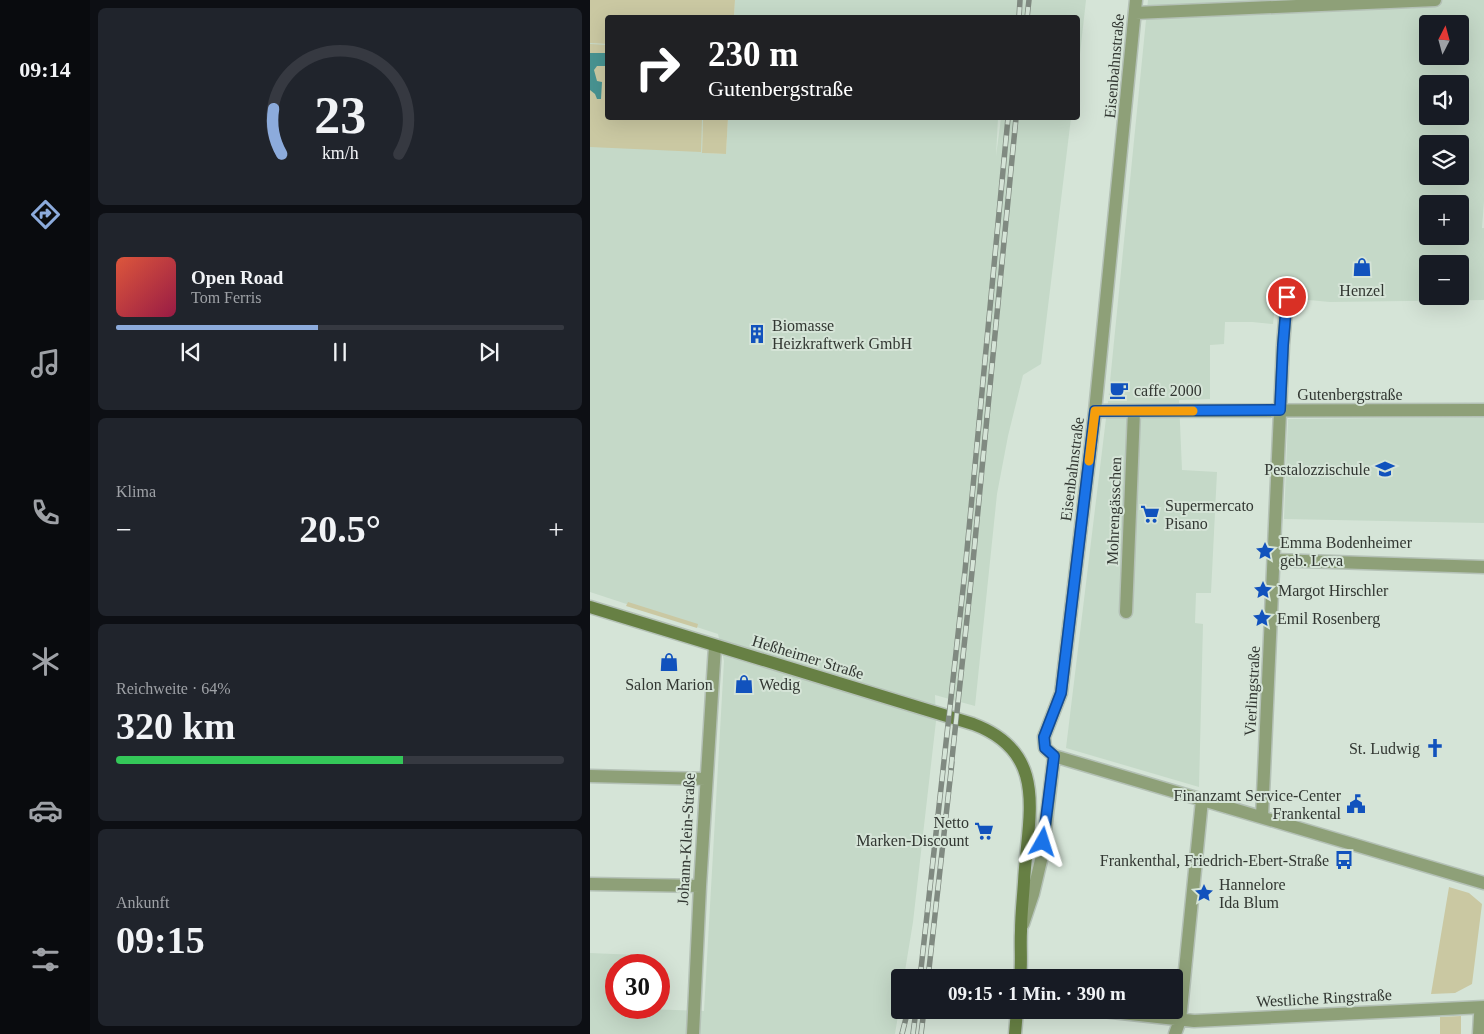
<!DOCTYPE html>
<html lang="de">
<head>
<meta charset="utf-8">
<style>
  body { margin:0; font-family:"Times New Roman",serif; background:#20242c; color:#f1f3f6; height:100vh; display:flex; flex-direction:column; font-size:19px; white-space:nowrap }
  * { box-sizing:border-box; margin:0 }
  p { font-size:16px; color:#9ea1a6 }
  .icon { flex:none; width:28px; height:28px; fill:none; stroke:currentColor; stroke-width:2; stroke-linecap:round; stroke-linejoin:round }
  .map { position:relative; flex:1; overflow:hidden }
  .side { display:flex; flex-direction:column; gap:8px; padding:8px; background:#0d0f14; width:500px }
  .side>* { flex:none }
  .hud { position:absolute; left:15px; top:15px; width:475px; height:105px; border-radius:5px; box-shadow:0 5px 20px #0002; background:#202124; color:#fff; overflow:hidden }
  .needle { width:32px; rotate:6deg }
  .tools { position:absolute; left:829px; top:15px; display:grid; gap:10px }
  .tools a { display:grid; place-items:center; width:50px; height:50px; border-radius:5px; background:#171b24; box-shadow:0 5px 20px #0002; font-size:25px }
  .speed { position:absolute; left:15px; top:954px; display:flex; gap:10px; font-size:25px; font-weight:700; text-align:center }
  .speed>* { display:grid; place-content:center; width:65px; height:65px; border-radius:50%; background:#171b24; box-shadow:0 5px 20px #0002; line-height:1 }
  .speed .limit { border:8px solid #d22; background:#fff; color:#111 }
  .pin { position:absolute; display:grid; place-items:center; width:42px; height:42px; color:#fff; margin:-21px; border:2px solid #fff; border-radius:50%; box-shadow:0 1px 5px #0007 }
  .me { position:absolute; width:55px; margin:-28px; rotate:6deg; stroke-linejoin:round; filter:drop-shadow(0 0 4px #0008) }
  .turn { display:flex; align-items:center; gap:18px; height:105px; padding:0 20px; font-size:22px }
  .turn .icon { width:65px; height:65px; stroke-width:2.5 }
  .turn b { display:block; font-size:35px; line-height:42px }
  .big { font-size:38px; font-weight:800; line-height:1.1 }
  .side .tile { flex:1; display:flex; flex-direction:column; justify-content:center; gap:8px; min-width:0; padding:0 18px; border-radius:8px; background:#20242c }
  .side .dial { align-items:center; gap:0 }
  .dial svg { height:130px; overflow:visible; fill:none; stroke:#363941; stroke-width:7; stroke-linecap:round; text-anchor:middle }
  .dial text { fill:#f1f3f6; stroke:none }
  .song { display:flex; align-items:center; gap:15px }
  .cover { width:60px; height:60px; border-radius:8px; background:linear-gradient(135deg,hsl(10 70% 55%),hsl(340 70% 35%)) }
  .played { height:5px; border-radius:2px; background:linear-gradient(90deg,#8cabdc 45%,#363941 45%) }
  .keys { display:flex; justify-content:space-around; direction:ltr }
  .heat { display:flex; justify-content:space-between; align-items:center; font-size:28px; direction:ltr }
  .charge { height:8px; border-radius:4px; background:linear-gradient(90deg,#34c759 64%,#363941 0) }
  .trip { position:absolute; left:301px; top:969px; width:292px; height:50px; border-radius:5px; background:#171b24; box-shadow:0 5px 20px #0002; font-weight:800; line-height:50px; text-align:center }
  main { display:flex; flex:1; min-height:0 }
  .tab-bar { display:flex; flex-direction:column; width:90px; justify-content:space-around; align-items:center; background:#090b0e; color:#9ea1a6 }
  .tab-bar .icon { width:35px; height:35px }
  .tab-bar .on { color:#8cabdc }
  .tab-bar b { font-size:22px; color:#f1f3f6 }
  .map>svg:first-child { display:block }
  .built { fill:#c5d9c8; fill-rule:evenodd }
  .green { fill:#cac8a2 }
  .water { fill:#489391 }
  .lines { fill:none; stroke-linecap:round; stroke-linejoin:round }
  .street-casing { stroke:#b4c1b6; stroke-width:15 }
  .secondary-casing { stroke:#b4c1b6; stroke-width:15 }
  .street { stroke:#8ea078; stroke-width:12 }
  .secondary { stroke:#678044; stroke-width:12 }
  .rail-casing { stroke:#808a81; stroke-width:5.5 }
  .rail { stroke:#d5e4d7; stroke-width:4; stroke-dasharray:11; stroke-linecap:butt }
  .route-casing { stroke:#114b97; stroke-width:12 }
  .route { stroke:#1a73e8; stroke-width:9 }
  .slow { stroke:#f59e0b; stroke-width:9 }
  .labels { text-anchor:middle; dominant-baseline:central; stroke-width:4; stroke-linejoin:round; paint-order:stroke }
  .street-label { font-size:16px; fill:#323732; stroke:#d5e4d7 }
  .poi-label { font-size:16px; fill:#323732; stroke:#d5e4d7; text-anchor:start }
</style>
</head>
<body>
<main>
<nav class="tab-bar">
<b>09:14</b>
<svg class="icon on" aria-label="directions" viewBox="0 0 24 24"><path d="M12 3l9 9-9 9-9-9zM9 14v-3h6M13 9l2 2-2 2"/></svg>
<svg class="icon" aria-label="music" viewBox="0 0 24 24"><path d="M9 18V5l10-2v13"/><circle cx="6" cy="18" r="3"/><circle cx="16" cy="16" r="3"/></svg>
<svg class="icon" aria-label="phone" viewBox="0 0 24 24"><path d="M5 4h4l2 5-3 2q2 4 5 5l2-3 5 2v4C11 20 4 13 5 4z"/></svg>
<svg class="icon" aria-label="climate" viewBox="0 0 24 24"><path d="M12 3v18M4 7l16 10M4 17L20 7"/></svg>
<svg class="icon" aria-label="car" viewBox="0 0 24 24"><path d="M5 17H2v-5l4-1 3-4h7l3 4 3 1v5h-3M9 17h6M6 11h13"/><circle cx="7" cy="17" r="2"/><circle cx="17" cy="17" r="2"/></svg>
<svg class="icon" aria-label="filters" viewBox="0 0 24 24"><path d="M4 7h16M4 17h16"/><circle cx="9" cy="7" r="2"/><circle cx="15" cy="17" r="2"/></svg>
</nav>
<section class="side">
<div class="tile dial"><svg viewBox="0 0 100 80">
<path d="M14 69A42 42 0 1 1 86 69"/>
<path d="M14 69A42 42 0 0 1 9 41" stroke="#8cabdc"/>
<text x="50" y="56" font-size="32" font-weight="700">23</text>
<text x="50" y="72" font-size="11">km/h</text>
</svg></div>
<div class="tile">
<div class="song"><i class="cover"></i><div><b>Open Road</b><p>Tom Ferris</p></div></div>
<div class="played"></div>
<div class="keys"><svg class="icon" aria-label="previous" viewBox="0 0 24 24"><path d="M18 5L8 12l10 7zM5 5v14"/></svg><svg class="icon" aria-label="pause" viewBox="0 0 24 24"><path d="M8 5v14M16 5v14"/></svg><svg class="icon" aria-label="next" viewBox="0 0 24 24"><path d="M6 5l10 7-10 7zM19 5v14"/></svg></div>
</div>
<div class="tile"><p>Klima</p>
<div class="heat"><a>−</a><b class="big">20.5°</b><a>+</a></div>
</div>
<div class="tile"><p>Reichweite · 64%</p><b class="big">320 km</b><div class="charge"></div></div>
<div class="tile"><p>Ankunft</p><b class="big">09:15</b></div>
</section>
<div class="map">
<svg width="894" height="1034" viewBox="0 0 894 1034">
  <rect width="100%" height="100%" fill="#d5e4d7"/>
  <path class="built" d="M145 0H496L488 72V18H144Z
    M558 0H894V201L892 228H894V300L740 302 686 297 683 324 662 322H635L634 344 620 345V399L589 400 592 470 627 472 621 593H606L605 623 613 624 609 787 476 748 518 402ZM838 24H870V56H838ZM838 84H870V116H838ZM838 144H870V176H838ZM838 204H870V236H838ZM838 264H870V296H838Z
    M0 43 17 44 18 118H113L112 153 136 154 138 118H408L406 156 411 118H481L451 364 433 375 418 436 407 494 385 706 345 695 346 721 323 922 314 977 310 978V1003L305 1034H0V953L47 955V965H26V1008L114 1011 134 661 128 634 0 592Z
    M894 417V523L694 519 698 419Z"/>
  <path class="green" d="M0 0H145L144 17 18 18 17 44 0 43Z
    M0 44 17 45 18 118H112L111 152 0 147Z
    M113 118H138L136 154 112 153Z
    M38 602 108 624 107 628 36 606Z
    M859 887 879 893 892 904 882 984 865 993 841 994Z
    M871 1016V1034H850V1017Z"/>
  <path class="water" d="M0 53H16L15 66H7L4 70 7 81 12 82 11 99H7L5 94 0 90Z"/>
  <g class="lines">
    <g class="street-casing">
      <path id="street" d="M546 0 505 411 471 693 454 737 455 748 464 756 894 883
        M545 13 845 0
        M505 411 894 410
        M684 560 894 567
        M536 612 544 411
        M0 776 116 779
        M672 817 693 345 697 297
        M0 884 110 886
        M433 924 443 894 452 856 464 756
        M504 1010 604 1021 894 1007
        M103 1034 110 886 125 646
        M585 1034 590 1020 612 800
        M889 1034 890 1015 894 1011"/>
    </g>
    <g class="secondary-casing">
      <path id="secondary" d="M0 607 383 724C461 753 437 818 434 882 433 898 431 915 431 931 430 947 432 962 430 978
        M425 1034 427 1010"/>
    </g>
    <use href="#street" class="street"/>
    <use href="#secondary" class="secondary"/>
    <g class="rail-casing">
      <path id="rail" d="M429 18 430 0
        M437 18 439 0
        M361 768 382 572 426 118
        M330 978 375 571 418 118
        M338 978 362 762
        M312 1034 318 1010
        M323 1034 326 1010
        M331 1034 334 1010"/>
    </g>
    <use href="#rail" class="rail"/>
  </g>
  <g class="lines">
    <g class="route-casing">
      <path id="route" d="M453 842 464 756 455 748 454 737 471 693 505 411 690 410 693 345 697 297"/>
    </g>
    <use href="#route" class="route"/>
    <path class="slow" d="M499 461 505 411H603"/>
  </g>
  <defs>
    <g id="shop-bare" transform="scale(1.5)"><path d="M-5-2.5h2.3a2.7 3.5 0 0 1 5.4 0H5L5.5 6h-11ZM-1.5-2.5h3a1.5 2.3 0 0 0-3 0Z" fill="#1152bd" stroke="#d5e4d7" stroke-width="2.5" paint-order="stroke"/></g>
    <g id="building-bare" transform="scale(1.5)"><path d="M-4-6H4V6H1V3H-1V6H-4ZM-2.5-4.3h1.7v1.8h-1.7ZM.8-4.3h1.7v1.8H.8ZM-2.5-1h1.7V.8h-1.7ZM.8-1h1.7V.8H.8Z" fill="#1152bd" stroke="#d5e4d7" stroke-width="2.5" paint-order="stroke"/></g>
    <g id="cafe-bare" transform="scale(1.5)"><path d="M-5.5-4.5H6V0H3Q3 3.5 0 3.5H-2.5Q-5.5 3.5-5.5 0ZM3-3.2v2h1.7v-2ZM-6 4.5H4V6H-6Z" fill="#1152bd" stroke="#d5e4d7" stroke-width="2.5" paint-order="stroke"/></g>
    <g id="school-bare" transform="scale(1.5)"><path d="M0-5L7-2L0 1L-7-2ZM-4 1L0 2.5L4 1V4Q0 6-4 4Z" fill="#1152bd" stroke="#d5e4d7" stroke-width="2.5" paint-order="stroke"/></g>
    <g id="supermarket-bare" transform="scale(1.5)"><path d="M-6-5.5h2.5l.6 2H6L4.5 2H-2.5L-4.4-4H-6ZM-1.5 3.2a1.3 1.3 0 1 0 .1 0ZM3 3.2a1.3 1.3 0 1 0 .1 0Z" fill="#1152bd" stroke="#d5e4d7" stroke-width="2.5" paint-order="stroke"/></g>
    <g id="sight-bare" transform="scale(1.5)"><path d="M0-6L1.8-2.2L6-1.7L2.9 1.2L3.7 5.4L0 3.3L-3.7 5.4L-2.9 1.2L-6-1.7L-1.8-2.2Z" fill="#1152bd" stroke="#d5e4d7" stroke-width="2.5" paint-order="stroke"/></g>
    <g id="church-bare" transform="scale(1.5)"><path d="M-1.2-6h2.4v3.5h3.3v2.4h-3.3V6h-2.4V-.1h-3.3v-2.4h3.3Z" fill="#1152bd" stroke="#d5e4d7" stroke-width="2.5" paint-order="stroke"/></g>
    <g id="civic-bare" transform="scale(1.5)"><path d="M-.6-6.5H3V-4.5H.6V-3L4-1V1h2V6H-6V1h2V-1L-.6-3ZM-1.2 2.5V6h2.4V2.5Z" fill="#1152bd" stroke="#d5e4d7" stroke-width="2.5" paint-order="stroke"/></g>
    <g id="bus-bare" transform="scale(1.5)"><path d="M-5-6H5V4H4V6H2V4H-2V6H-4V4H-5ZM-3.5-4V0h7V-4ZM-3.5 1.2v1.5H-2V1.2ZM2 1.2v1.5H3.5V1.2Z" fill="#1152bd" stroke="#d5e4d7" stroke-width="2.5" paint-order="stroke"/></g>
  </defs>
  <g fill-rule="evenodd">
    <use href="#shop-bare" x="772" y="267"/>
    <use href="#building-bare" x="167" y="334"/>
    <use href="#cafe-bare" x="529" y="390"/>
    <use href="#school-bare" x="795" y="469"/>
    <use href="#supermarket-bare" x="560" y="514"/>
    <use href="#sight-bare" x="675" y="551"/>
    <use href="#sight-bare" x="673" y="590"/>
    <use href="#sight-bare" x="672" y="618"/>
    <use href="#shop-bare" x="79" y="662"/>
    <use href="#shop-bare" x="154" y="684"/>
    <use href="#church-bare" x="845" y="748"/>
    <use href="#civic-bare" x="766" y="804"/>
    <use href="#supermarket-bare" x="394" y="831"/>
    <use href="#bus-bare" x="754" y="860"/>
    <use href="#sight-bare" x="614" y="893"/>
  </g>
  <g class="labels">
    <g class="street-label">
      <text transform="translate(524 66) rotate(-85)">Eisenbahnstraße</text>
      <text x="760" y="394">Gutenbergstraße</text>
      <text transform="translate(482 469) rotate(-83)">Eisenbahnstraße</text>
      <text transform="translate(524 511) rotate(-88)">Mohrengässchen</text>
      <text transform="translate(218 657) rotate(17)">Heßheimer Straße</text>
      <text transform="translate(662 691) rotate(-87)">Vierlingstraße</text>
      <text transform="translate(96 839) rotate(-87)">Johann-Klein-Straße</text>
      <text transform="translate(734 998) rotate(-3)">Westliche Ringstraße</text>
    </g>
    <g class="poi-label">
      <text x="772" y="290" text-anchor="middle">Henzel</text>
      <text x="182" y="325">Biomasse<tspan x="182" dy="18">Heizkraftwerk GmbH</tspan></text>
      <text x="544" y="390">caffe 2000</text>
      <text x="780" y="469" text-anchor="end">Pestalozzischule</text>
      <text x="575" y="505">Supermercato<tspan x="575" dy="18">Pisano</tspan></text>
      <text x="690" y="542">Emma Bodenheimer<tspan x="690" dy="18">geb. Leva</tspan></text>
      <text x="688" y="590">Margot Hirschler</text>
      <text x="687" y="618">Emil Rosenberg</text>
      <text x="79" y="684" text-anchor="middle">Salon Marion</text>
      <text x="169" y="684">Wedig</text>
      <text x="830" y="748" text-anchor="end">St. Ludwig</text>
      <text x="751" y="795" text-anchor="end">Finanzamt Service-Center<tspan x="751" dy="18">Frankental</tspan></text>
      <text x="379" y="822" text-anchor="end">Netto<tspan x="379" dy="18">Marken-Discount</tspan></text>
      <text x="739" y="860" text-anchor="end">Frankenthal, Friedrich-Ebert-Straße</text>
      <text x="629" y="884">Hannelore<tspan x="629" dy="18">Ida Blum</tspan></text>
    </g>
  </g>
</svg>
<div class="tools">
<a><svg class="needle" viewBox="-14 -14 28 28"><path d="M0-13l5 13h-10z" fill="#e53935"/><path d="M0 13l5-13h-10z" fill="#9ea1a6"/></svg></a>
<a><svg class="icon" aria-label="sound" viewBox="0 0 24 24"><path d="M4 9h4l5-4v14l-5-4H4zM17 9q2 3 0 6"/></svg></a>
<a><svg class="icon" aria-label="layers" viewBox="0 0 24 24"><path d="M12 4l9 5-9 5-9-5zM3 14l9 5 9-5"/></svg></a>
<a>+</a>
<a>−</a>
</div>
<div class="speed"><div class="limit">30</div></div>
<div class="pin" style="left:697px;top:297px;background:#d93025"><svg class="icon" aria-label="arrive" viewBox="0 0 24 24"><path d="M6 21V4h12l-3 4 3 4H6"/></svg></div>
<svg class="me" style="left:453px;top:842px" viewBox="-20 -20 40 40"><path d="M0-17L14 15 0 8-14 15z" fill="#1a73e8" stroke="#fff" stroke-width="4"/></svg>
<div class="trip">09:15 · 1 Min. · 390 m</div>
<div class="hud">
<div class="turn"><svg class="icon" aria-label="right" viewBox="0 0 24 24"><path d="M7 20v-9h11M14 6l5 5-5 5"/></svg><div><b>230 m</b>Gutenbergstraße</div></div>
</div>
</div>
</main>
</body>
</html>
